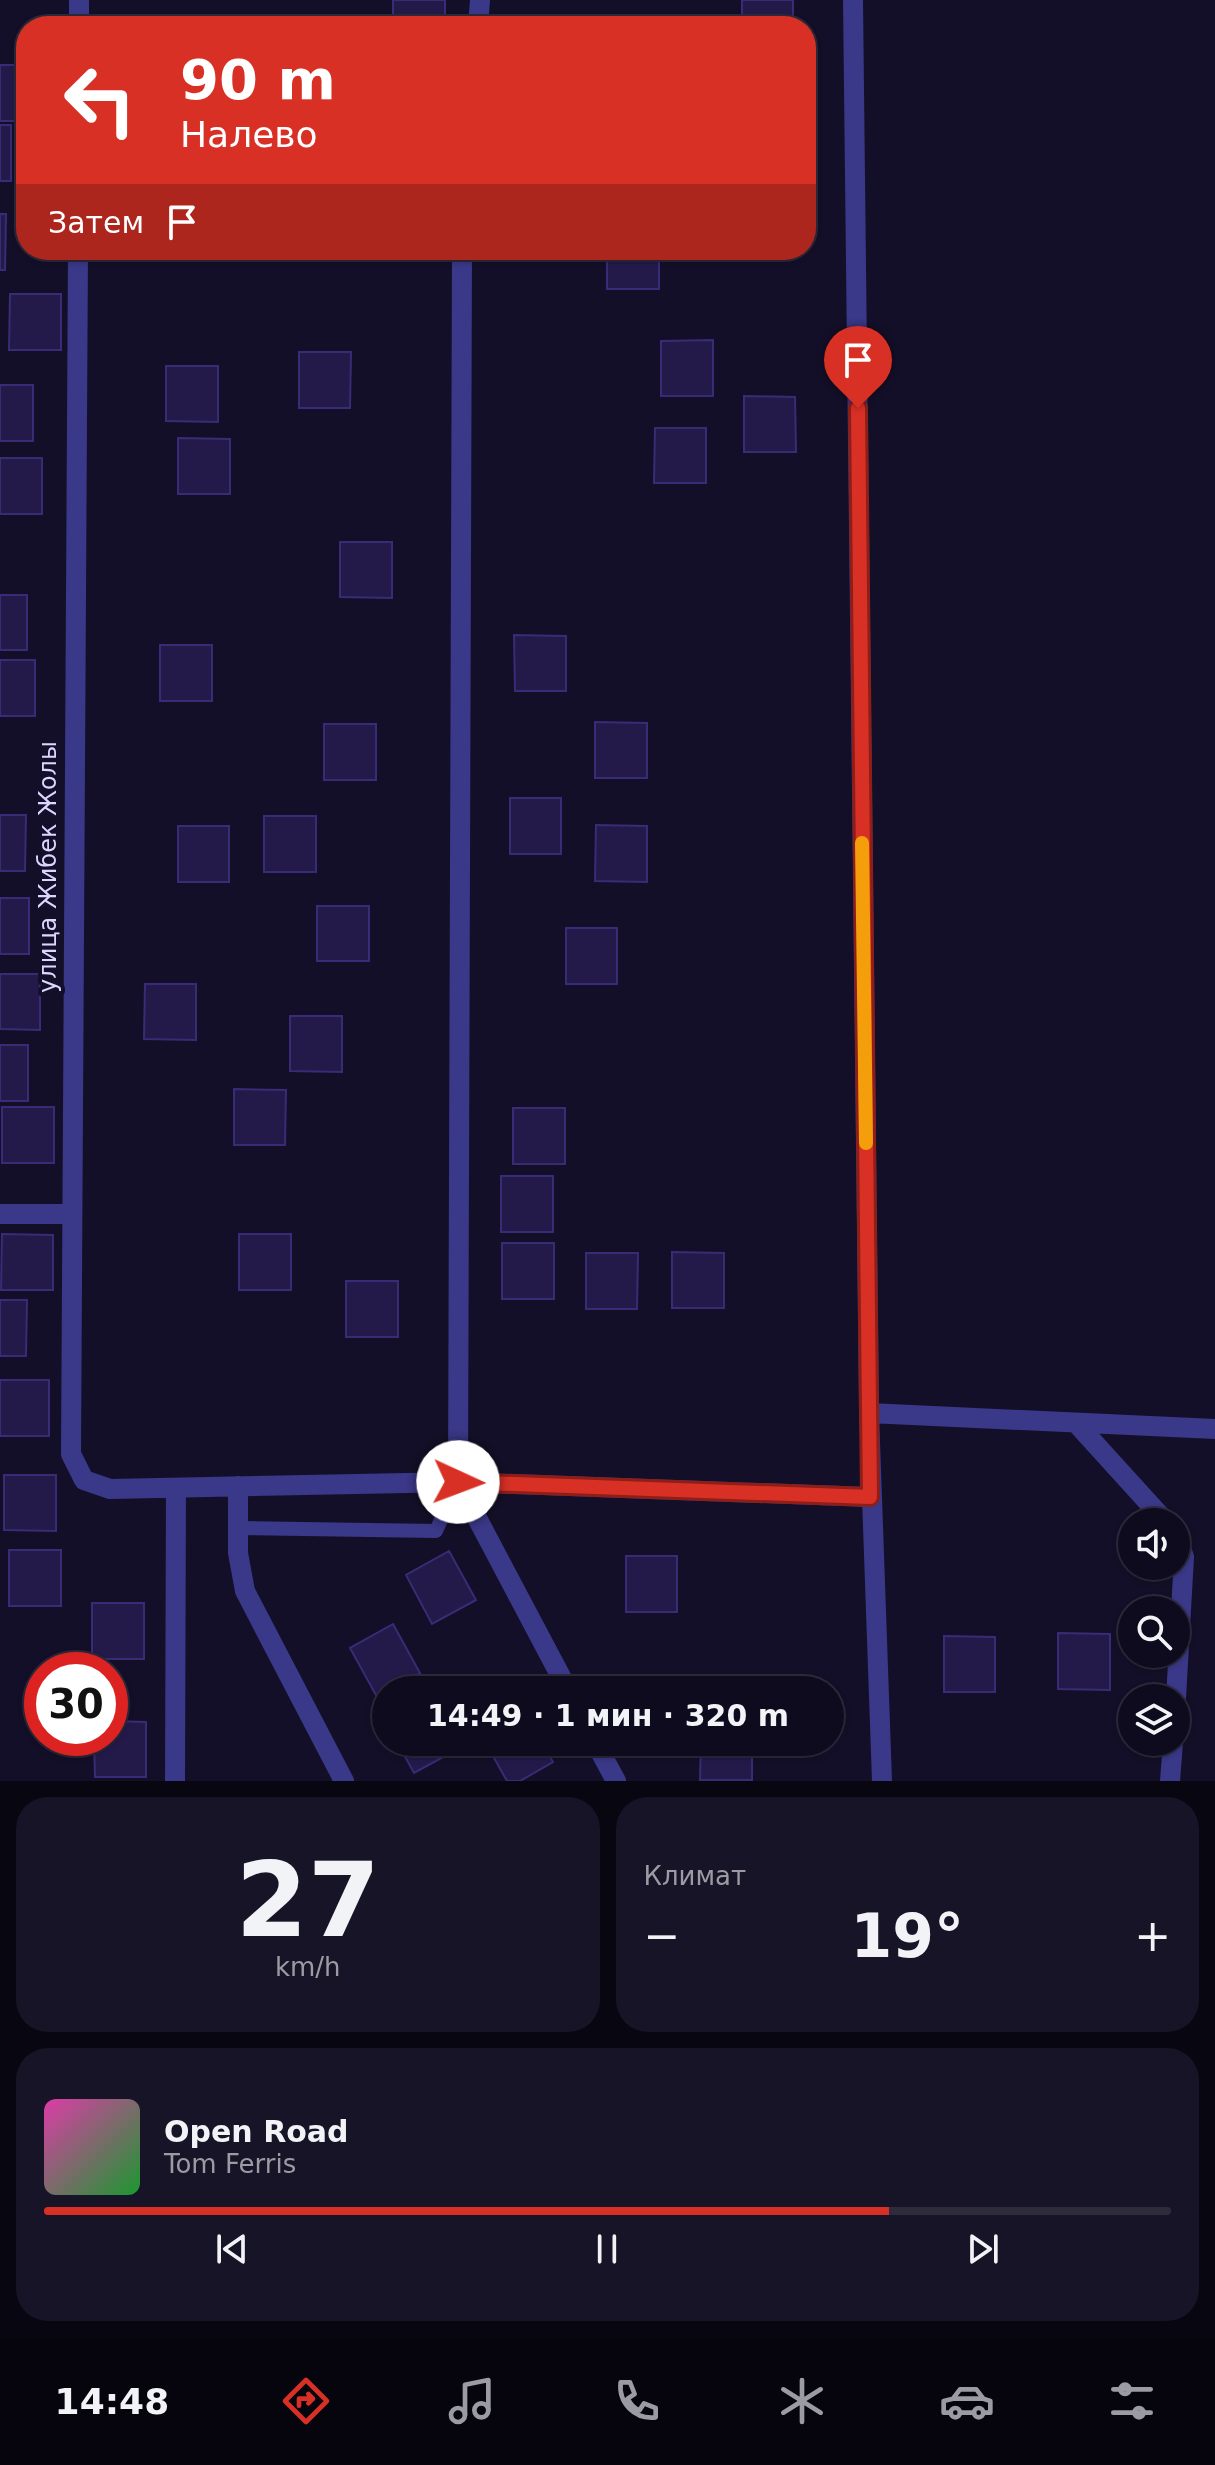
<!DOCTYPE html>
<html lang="ru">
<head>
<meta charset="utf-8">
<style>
  body { margin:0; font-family:"DejaVu Sans",sans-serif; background:#171427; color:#f1f3f6; height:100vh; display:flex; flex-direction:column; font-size:30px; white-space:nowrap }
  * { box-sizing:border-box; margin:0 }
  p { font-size:26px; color:#9b9ba4 }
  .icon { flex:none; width:44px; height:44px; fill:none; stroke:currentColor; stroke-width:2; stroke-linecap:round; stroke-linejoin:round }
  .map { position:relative; height:1781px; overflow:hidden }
  .details { display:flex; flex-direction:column; gap:16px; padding:16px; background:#080610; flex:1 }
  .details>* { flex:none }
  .hud { position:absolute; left:16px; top:16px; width:800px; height:244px; border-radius:32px; box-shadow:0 2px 6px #0004,0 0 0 2px #2e2b3c; background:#d93025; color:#fff; overflow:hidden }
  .controls { position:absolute; left:1118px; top:1508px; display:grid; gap:16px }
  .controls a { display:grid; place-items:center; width:72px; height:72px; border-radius:50%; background:#0e0b1e; box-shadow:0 2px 6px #0004,0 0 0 2px #2e2b3c; font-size:40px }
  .speed { position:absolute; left:24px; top:1652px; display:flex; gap:16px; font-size:40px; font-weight:700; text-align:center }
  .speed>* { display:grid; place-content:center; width:104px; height:104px; border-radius:50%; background:#0e0b1e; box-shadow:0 2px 6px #0004,0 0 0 2px #2e2b3c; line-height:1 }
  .speed .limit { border:12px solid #d22; background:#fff; color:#111 }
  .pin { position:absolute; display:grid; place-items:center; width:68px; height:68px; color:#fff; margin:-82px -34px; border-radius:50% 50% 50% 0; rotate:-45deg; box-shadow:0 0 8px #0007 }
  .pin .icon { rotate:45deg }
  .me { position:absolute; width:88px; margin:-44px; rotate:92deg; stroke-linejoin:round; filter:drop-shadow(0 0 6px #0008) }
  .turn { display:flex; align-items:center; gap:28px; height:168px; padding:0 32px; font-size:36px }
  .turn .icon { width:104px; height:104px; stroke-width:2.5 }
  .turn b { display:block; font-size:56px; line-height:68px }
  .then { display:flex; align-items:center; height:76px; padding:0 32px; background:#0003; gap:16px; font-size:30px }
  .big { font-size:60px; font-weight:800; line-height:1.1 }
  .details .tile { flex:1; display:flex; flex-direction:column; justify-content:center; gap:12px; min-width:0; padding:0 28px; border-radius:32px; background:#171427 }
  .details .dial { align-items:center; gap:0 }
  .dial b { font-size:104px; line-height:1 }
  .song { display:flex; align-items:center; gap:24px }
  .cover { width:96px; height:96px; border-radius:12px; background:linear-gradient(135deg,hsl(320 70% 55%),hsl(130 70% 35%)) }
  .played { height:8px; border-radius:4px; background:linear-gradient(90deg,#d93025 75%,#2e2b3c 75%) }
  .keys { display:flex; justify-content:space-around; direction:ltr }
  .heat { display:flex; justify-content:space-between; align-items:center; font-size:44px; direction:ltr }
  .details .tiles { flex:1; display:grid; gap:16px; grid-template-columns:1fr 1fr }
  .tile:last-child { grid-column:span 2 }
  .trip { position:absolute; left:372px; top:1676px; width:472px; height:80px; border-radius:40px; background:#0e0b1e; box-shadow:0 2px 6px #0004,0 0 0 2px #2e2b3c; font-weight:800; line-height:80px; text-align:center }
  .dock { display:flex; height:128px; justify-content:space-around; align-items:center; background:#06040c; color:#9b9ba4 }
  .dock .icon { width:56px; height:56px }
  .dock .current { color:#d93025 }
  .dock b { font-size:36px; color:#f1f3f6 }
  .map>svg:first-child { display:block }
  .building { fill:#231a4a; stroke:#392c76; stroke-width:2 }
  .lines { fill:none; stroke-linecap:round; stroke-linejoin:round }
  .service { stroke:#3a3888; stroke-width:14 }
  .minor { stroke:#3a3888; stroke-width:20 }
  .route-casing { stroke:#8d1f18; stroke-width:20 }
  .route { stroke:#d93025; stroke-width:14 }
  .slow { stroke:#f59e0b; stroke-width:14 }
  .labels { text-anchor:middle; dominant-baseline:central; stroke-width:8; stroke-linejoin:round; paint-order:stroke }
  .street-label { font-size:24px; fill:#dad6ff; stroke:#130f28 }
</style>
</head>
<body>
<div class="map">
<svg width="1215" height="1781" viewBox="0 0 1215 1781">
  <rect width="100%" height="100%" fill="#130f28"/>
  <path class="building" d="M393 0H445V24L393 23Z
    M742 0H793V16H742Z
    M0 65H26V121H0Z
    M0 125H11V181H0Z
    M0 214H6L5 270H0Z
    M607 250H659V289H607Z
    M10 294H61V350H9Z
    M713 340V396H661V341Z
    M299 352H351L350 408H299Z
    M166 366H218V422L166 421Z
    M0 385H33V441H0Z
    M744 396 795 397 796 452H744Z
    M655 428H706V483H654Z
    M178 438 230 439V494H178Z
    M0 458H42V514H0Z
    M340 542H392V598L340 597Z
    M0 595H27V650H0Z
    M514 635 566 636V691H515Z
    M160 645H212V701H160Z
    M0 660H35V716H0Z
    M595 722 647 723V778H595Z
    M324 724H376V780H324Z
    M510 798H561V854H510Z
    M0 815H26L25 871H0Z
    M264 816H316V872H264Z
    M596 825 647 826V882L595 881Z
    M178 826H229V882H178Z
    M0 898H29V954H0Z
    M317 906H369V961H317Z
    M566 928H617V984H566Z
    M0 974H40V1030L0 1029Z
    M145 984H196V1040L144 1039Z
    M290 1016H342V1072L290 1071Z
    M0 1045H28V1101H0Z
    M234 1089 286 1090 285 1145H234Z
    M2 1107H54V1163H2Z
    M513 1108H565V1164H513Z
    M501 1176H553V1232H501Z
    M2 1234 53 1235V1290H1Z
    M239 1234H291V1290H239Z
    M502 1243H554V1299H502Z
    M672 1252 724 1253V1308H672Z
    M586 1253H638L637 1309H586Z
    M346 1281H398V1337H346Z
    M0 1300H27L26 1356H0Z
    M0 1380H49V1436H0Z
    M4 1475H56V1531L4 1530Z
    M9 1550H61V1606H9Z
    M449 1551 476 1600 432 1624 406 1575Z
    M626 1556H677V1612H626Z
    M92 1603H144V1659H92Z
    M393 1624 420 1673 377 1697 350 1648Z
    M1058 1633 1110 1634V1690L1058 1689Z
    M944 1636 995 1637V1692H944Z
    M110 1721 146 1722V1777H95L94 1738H110Z
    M397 1742H454L458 1749 414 1773Z
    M485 1742H542L553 1762 520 1781H507Z
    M701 1742H752V1780H700Z"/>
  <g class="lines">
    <path class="service" d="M238 1528 436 1531 458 1482"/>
    <path class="minor" d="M853 0 869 1413 882 1781
      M79 26V0
      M478 26 480 0
      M78 250 71 1454 84 1480 110 1489 458 1482 870 1497
      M462 250 458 1482 568 1690
      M0 1214H72
      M869 1413 1215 1429
      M1077 1424 1166 1522
      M238 1486V1553L245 1591 344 1781
      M1176 1698 1184 1557 1176 1532
      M595 1742 616 1781
      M175 1781 176 1488
      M1170 1781 1173 1742"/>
  </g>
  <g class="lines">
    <g class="route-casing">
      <path id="route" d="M458 1482 870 1497 858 408"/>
    </g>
    <use href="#route" class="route"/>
    <path class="slow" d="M862 843 866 1143"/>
  </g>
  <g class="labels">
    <g class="street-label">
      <text transform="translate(48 867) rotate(-90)">улица Жибек Жолы</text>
    </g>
  </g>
</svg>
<div class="controls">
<a><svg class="icon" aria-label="sound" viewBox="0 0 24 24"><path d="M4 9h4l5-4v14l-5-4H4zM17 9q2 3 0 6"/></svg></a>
<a><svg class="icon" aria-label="search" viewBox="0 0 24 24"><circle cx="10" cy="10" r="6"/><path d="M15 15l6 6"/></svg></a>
<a><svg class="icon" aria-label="layers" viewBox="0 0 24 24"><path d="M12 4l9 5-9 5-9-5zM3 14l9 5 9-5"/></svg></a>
</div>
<div class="speed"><div class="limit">30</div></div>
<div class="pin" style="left:858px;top:408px;background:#d93025"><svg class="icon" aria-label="arrive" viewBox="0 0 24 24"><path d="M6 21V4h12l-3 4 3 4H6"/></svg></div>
<svg class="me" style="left:458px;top:1482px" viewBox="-20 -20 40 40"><circle r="19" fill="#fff"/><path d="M0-13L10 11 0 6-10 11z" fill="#d93025"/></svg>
<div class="trip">14:49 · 1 мин · 320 m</div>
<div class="hud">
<div class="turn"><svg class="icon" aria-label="left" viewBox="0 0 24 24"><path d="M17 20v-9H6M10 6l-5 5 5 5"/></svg><div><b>90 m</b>Налево</div></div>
<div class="then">Затем<svg class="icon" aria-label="arrive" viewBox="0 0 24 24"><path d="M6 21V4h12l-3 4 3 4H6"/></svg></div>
</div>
</div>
<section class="details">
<div class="tiles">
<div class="tile dial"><b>27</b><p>km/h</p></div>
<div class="tile"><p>Климат</p>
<div class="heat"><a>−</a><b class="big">19°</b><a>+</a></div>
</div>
<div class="tile">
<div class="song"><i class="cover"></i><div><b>Open Road</b><p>Tom Ferris</p></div></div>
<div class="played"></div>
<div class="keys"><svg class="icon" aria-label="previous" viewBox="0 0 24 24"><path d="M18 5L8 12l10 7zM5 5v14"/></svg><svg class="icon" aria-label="pause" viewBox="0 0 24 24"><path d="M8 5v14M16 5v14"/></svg><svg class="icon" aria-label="next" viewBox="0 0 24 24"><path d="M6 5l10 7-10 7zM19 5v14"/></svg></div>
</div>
</div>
</section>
<nav class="dock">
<b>14:48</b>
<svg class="icon current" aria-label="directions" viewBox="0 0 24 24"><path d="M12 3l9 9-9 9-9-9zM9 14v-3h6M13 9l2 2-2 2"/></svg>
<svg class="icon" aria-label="music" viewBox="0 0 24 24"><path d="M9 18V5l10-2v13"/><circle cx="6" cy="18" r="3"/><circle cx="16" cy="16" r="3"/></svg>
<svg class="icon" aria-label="phone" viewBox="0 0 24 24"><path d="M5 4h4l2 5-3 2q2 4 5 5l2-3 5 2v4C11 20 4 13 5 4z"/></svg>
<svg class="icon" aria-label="climate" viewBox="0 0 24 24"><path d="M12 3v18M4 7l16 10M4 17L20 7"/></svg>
<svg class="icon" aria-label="car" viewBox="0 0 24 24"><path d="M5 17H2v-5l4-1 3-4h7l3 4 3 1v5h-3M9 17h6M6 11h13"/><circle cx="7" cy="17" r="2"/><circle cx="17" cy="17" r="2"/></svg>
<svg class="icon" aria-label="filters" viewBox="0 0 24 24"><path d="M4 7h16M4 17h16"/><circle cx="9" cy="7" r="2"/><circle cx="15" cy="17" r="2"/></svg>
</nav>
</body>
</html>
